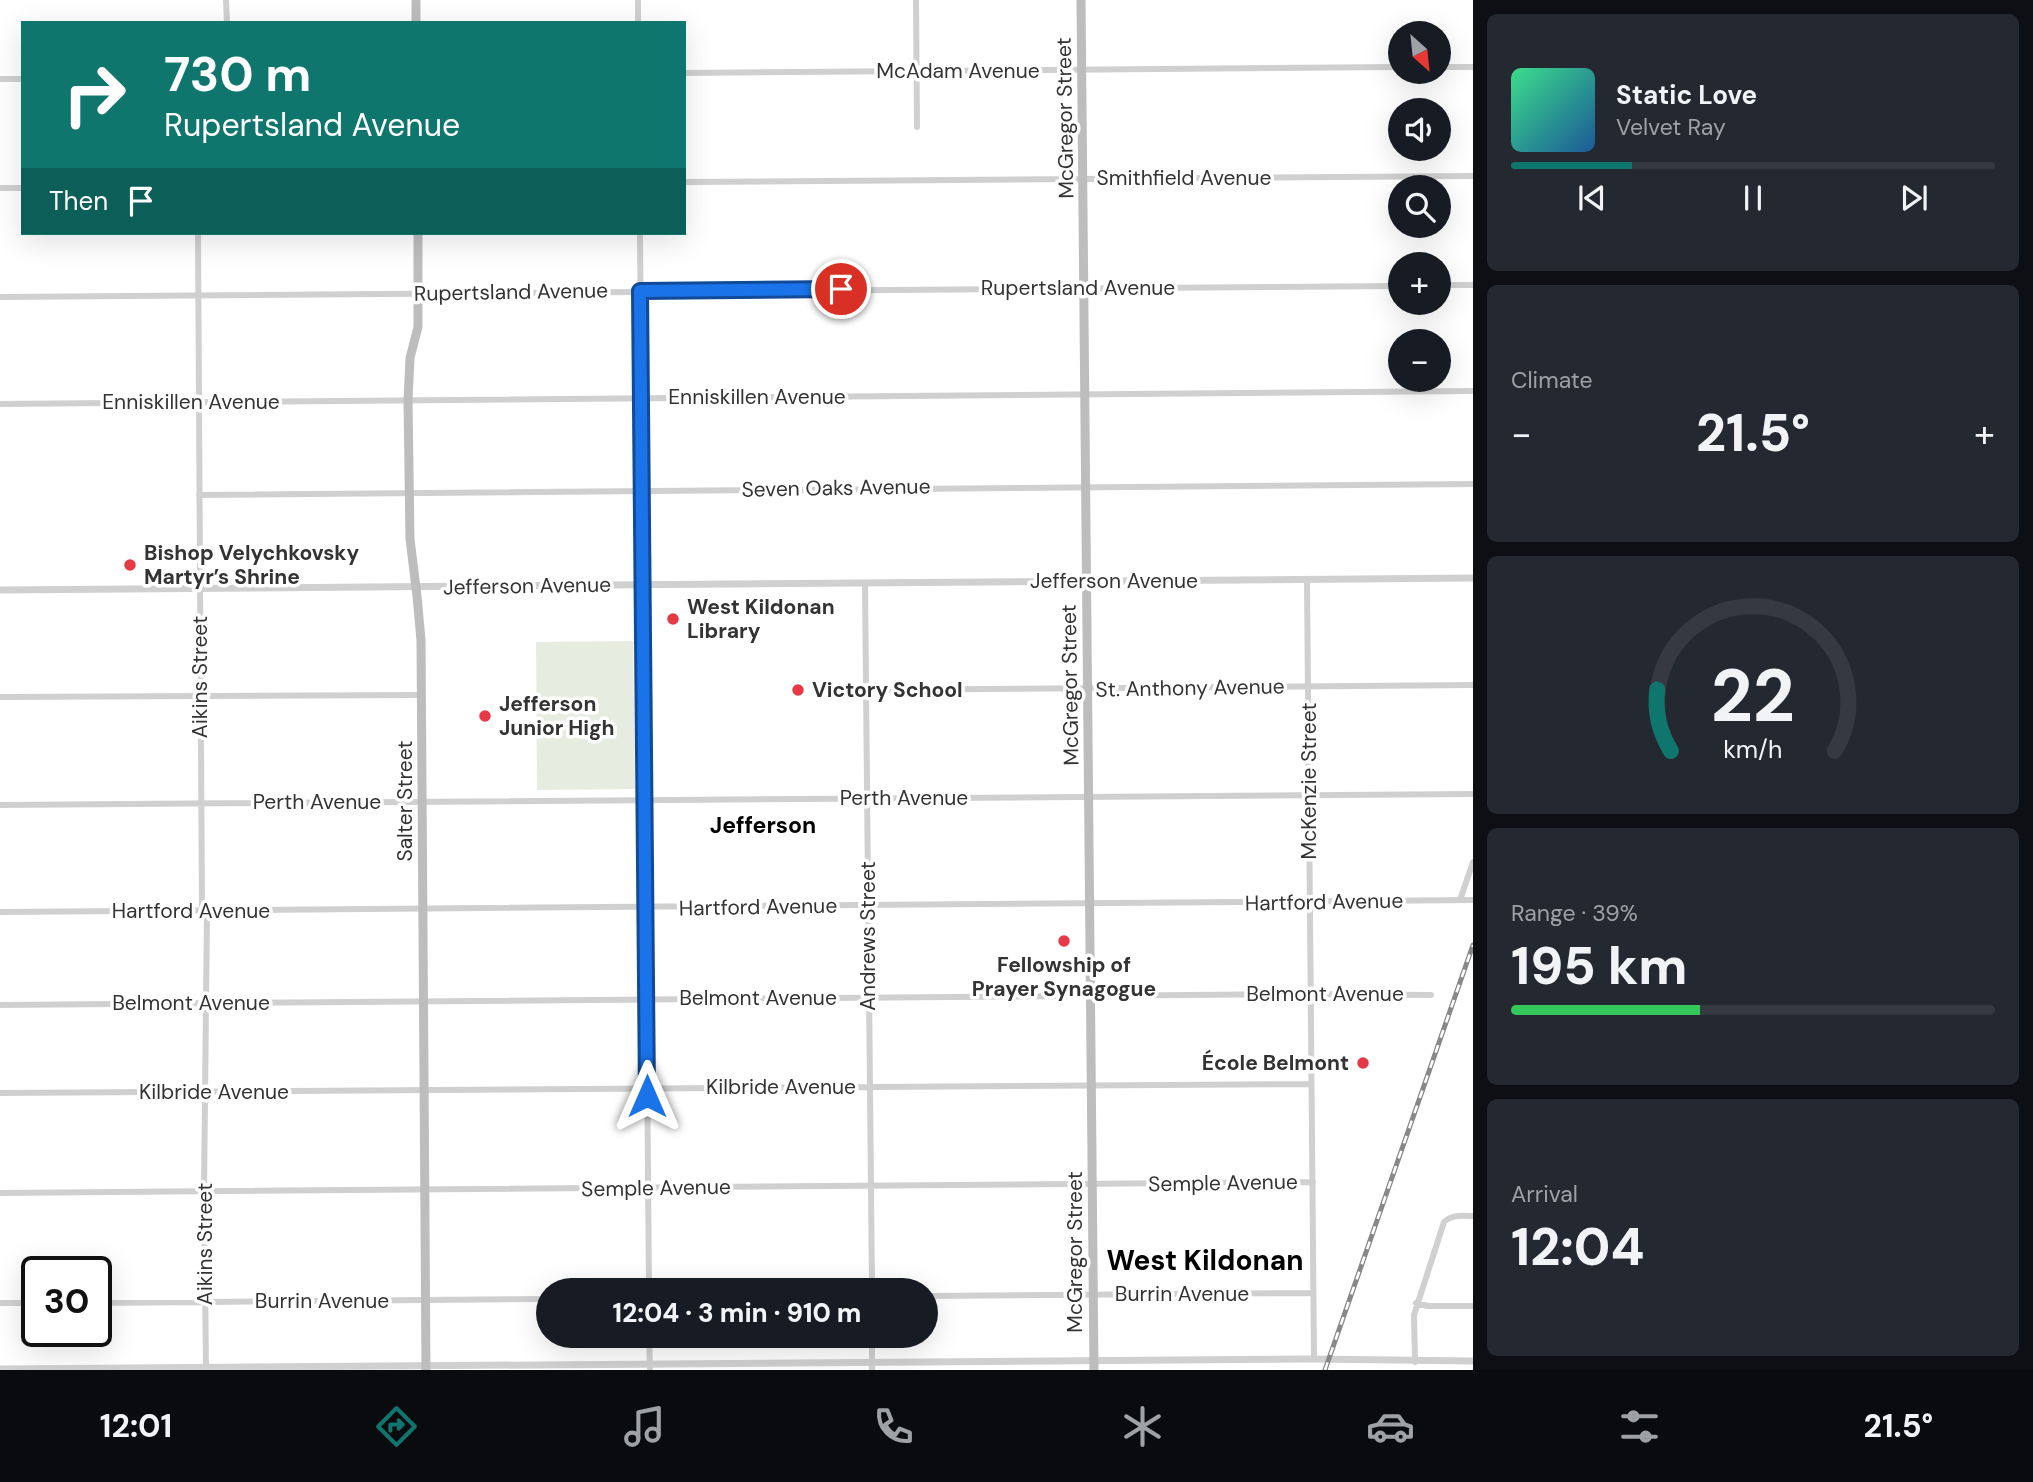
<!DOCTYPE html>
<html lang="en">
<head>
<meta charset="utf-8">
<style>
  body { margin:0; font-family:"DM Sans",sans-serif; background:#242831; color:#f1f3f6; height:100vh; display:flex; flex-direction:column; font-size:26px; white-space:nowrap }
  * { box-sizing:border-box; margin:0 }
  p { font-size:23px; color:#9ea1a6 }
  .icon { flex:none; width:38px; height:38px; fill:none; stroke:currentColor; stroke-width:2; stroke-linecap:round; stroke-linejoin:round }
  .map { position:relative; flex:1; overflow:hidden }
  .sheet { display:flex; flex-direction:column; gap:14px; padding:14px; background:#0d0f14; width:560px }
  .sheet>* { flex:none }
  .guide { position:absolute; left:21px; top:21px; width:665px; height:214px; border-radius:0px; box-shadow:0 7px 28px #0002; background:#0f766e; color:#fff; overflow:hidden }
  .needle { width:46px; rotate:153deg }
  .controls { position:absolute; left:1388px; top:21px; display:grid; gap:14px }
  .controls a { display:grid; place-items:center; width:63px; height:63px; border-radius:50%; background:#171b24; box-shadow:0 7px 28px #0002; font-size:35px }
  .speed { position:absolute; left:21px; top:1256px; display:flex; gap:14px; font-size:35px; font-weight:700; text-align:center }
  .speed>* { display:grid; place-content:center; width:91px; height:91px; border-radius:50%; background:#171b24; box-shadow:0 7px 28px #0002; line-height:1 }
  .speed .limit { border:4px solid #111; border-radius:10px; background:#fff; color:#111 }
  .pin { position:absolute; display:grid; place-items:center; width:60px; height:60px; color:#fff; margin:-30px; border:4px solid #fff; border-radius:50%; box-shadow:0 2px 7px #0007 }
  .me { position:absolute; width:77px; margin:-38px; rotate:0deg; stroke-linejoin:round; filter:drop-shadow(0 0 5px #0008) }
  .turn { display:flex; align-items:center; gap:24px; height:147px; padding:0 28px; font-size:32px }
  .turn .icon { width:91px; height:91px; stroke-width:2.5 }
  .turn b { display:block; font-size:49px; line-height:60px }
  .then { display:flex; align-items:center; height:66px; padding:0 28px; background:#0003; gap:14px; font-size:26px }
  .big { font-size:52px; font-weight:800; line-height:1.1 }
  .sheet .card { flex:1; display:flex; flex-direction:column; justify-content:center; gap:10px; min-width:0; padding:0 24px; border-radius:10px; background:#242831 }
  .sheet .dial { align-items:center; gap:0 }
  .dial svg { height:182px; overflow:visible; fill:none; stroke:#363941; stroke-width:7; stroke-linecap:round; text-anchor:middle }
  .dial text { fill:#f1f3f6; stroke:none }
  .song { display:flex; align-items:center; gap:21px }
  .cover { width:84px; height:84px; border-radius:10px; background:linear-gradient(135deg,hsl(150 70% 55%),hsl(210 70% 35%)) }
  .played { height:7px; border-radius:4px; background:linear-gradient(90deg,#0f766e 25%,#363941 25%) }
  .keys { display:flex; justify-content:space-around; direction:ltr }
  .heat { display:flex; justify-content:space-between; align-items:center; font-size:38px; direction:ltr }
  .charge { height:10px; border-radius:5px; background:linear-gradient(90deg,#34c759 39%,#363941 0) }
  .trip { position:absolute; left:536px; top:1278px; width:402px; height:70px; border-radius:35px; background:#171b24; box-shadow:0 7px 28px #0002; font-weight:800; line-height:70px; text-align:center }
  .tab-bar { display:flex; height:112px; justify-content:space-around; align-items:center; background:#090b0e; color:#9ea1a6 }
  .tab-bar .icon { width:49px; height:49px }
  .tab-bar .on { color:#0f766e }
  .tab-bar b { font-size:32px; color:#f1f3f6 }
  main { display:flex; flex:1; min-height:0 }
  .map>svg:first-child { display:block }
  .green { fill:#e6ecdf }
  .lines { fill:none; stroke-linecap:round; stroke-linejoin:round }
  .minor { stroke:#d0d0d0; stroke-width:6 }
  .tertiary { stroke:#d0d0d0; stroke-width:7 }
  .secondary { stroke:#bdbdbd; stroke-width:9 }
  .rail-casing { stroke:#888; stroke-width:5 }
  .rail { stroke:#fff; stroke-width:2.5; stroke-dasharray:8; stroke-linecap:butt }
  .route-casing { stroke:#114b97; stroke-width:18 }
  .route { stroke:#1a73e8; stroke-width:12 }
  .poi-dot { fill:#e63946; stroke:#fff; stroke-width:2.5 }
  .labels { text-anchor:middle; dominant-baseline:central; stroke-width:7; stroke-linejoin:round; paint-order:stroke }
  .street-label { font-size:21px; fill:#333; stroke:#fff }
  .poi-label { font-size:21px; font-weight:bold; fill:#333; stroke:#fff; text-anchor:start }
  .neighbourhood-label { font-size:23px; font-weight:bold; fill:#000; stroke:#fff }
  .district-label { font-size:28px; font-weight:bold; fill:#000; stroke:#fff }
</style>
</head>
<body>
<main>
<div class="map">
<svg width="1473" height="1370" viewBox="0 0 1473 1370">
  <rect width="100%" height="100%" fill="#fff"/>
  <path class="green" d="M633 641 635 789 537 790 536 642Z"/>
  <g class="lines">
    <path class="minor" d="M226 0 227 23
      M638 0V23
      M916 0 917 127
      M1438 67H1473
      M684 73 1400 67
      M0 79H23
      M684 182 1473 176
      M0 188H23
      M198 233 202 911
      M640 233 649 1290
      M1438 285H1473
      M0 297 1400 286
      M0 404 1473 391
      M199 495 1473 484
      M1307 580 1314 1359
      M865 583 872 1290
      M866 690 1473 685
      M0 697 421 695
      M0 805 1473 794
      M1460 900 1473 862
      M0 912 1473 900
      M0 1005 1301 994 1431 995
      M0 1093 1311 1084
      M0 1193 1313 1182
      M926 1296 1313 1293
      M0 1303H37
      M96 1303 548 1299
      M1416 1303 1428 1306H1473
      M649 1335 650 1370
      M872 1335V1370
      M1415 1362 1414 1315 1444 1222C1452 1214 1463 1216 1473 1216
      M206 1367 204 1192 207 911"/>
    <path class="tertiary" d="M0 590 1473 578
      M0 1369 1314 1359 1473 1361"/>
    <path class="secondary" d="M1081 0 1094 1370
      M416 23V0
      M418 233V327L410 358 408 400 410 539 417 596 421 640 426 1370"/>
    <g class="rail-casing">
      <path id="rail" d="M1325 1370 1473 945"/>
    </g>
    <use href="#rail" class="rail"/>
  </g>
  <g class="lines">
    <g class="route-casing">
      <path id="route" d="M647 1096 640 291 841 289"/>
    </g>
    <use href="#route" class="route"/>
  </g>
  <g class="poi-dot">
    <circle cx="130" cy="565" r="7"/>
    <circle cx="673" cy="619" r="7"/>
    <circle cx="798" cy="690" r="7"/>
    <circle cx="485" cy="716" r="7"/>
    <circle cx="1064" cy="941" r="7"/>
    <circle cx="1363" cy="1063" r="7"/>
  </g>
  <g class="labels">
    <g class="street-label">
      <text x="958" y="71">McAdam Avenue</text>
      <text transform="translate(1065 118) rotate(-91)">McGregor Street</text>
      <text x="1184" y="178">Smithfield Avenue</text>
      <text x="1078" y="288">Rupertsland Avenue</text>
      <text transform="translate(511 292) rotate(-1)">Rupertsland Avenue</text>
      <text x="757" y="397">Enniskillen Avenue</text>
      <text x="191" y="402">Enniskillen Avenue</text>
      <text transform="translate(836 488) rotate(-1)">Seven Oaks Avenue</text>
      <text x="1114" y="581">Jefferson Avenue</text>
      <text transform="translate(527 586) rotate(-1)">Jefferson Avenue</text>
      <text transform="translate(200 677) rotate(-90)">Aikins Street</text>
      <text transform="translate(1070 685) rotate(-91)">McGregor Street</text>
      <text transform="translate(1190 688) rotate(-1)">St. Anthony Avenue</text>
      <text transform="translate(1309 781) rotate(-90)">McKenzie Street</text>
      <text x="904" y="798">Perth Avenue</text>
      <text transform="translate(405 801) rotate(-90)">Salter Street</text>
      <text x="317" y="802">Perth Avenue</text>
      <text transform="translate(1324 902) rotate(-1)">Hartford Avenue</text>
      <text transform="translate(758 907) rotate(-1)">Hartford Avenue</text>
      <text x="191" y="911">Hartford Avenue</text>
      <text transform="translate(868 936) rotate(-90)">Andrews Street</text>
      <text x="1325" y="994">Belmont Avenue</text>
      <text x="758" y="998">Belmont Avenue</text>
      <text x="191" y="1003">Belmont Avenue</text>
      <text x="781" y="1087">Kilbride Avenue</text>
      <text x="214" y="1092">Kilbride Avenue</text>
      <text transform="translate(1223 1183) rotate(-1)">Semple Avenue</text>
      <text transform="translate(656 1188) rotate(-1)">Semple Avenue</text>
      <text transform="translate(205 1244) rotate(-90)">Aikins Street</text>
      <text transform="translate(1075 1252) rotate(-90)">McGregor Street</text>
      <text x="1182" y="1294">Burrin Avenue</text>
      <text x="322" y="1301">Burrin Avenue</text>
    </g>
    <g class="poi-label">
      <text x="144" y="553">Bishop Velychkovsky<tspan x="144" dy="24">Martyr’s Shrine</tspan></text>
      <text x="687" y="607">West Kildonan<tspan x="687" dy="24">Library</tspan></text>
      <text x="812" y="690">Victory School</text>
      <text x="499" y="704">Jefferson<tspan x="499" dy="24">Junior High</tspan></text>
      <text x="1064" y="965" text-anchor="middle">Fellowship of<tspan x="1064" dy="24">Prayer Synagogue</tspan></text>
      <text x="1349" y="1063" text-anchor="end">École Belmont</text>
    </g>
    <g class="neighbourhood-label">
      <text x="763" y="825">Jefferson</text>
    </g>
    <g class="district-label">
      <text x="1205" y="1260">West Kildonan</text>
    </g>
  </g>
</svg>
<div class="controls">
<a><svg class="needle" viewBox="-14 -14 28 28"><path d="M0-13l5 13h-10z" fill="#e53935"/><path d="M0 13l5-13h-10z" fill="#9ea1a6"/></svg></a>
<a><svg class="icon" aria-label="sound" viewBox="0 0 24 24"><path d="M4 9h4l5-4v14l-5-4H4zM17 9q2 3 0 6"/></svg></a>
<a><svg class="icon" aria-label="search" viewBox="0 0 24 24"><circle cx="10" cy="10" r="6"/><path d="M15 15l6 6"/></svg></a>
<a>+</a>
<a>−</a>
</div>
<div class="speed"><div class="limit">30</div></div>
<div class="pin" style="left:841px;top:289px;background:#d93025"><svg class="icon" aria-label="arrive" viewBox="0 0 24 24"><path d="M6 21V4h12l-3 4 3 4H6"/></svg></div>
<svg class="me" style="left:647px;top:1096px" viewBox="-20 -20 40 40"><path d="M0-17L14 15 0 8-14 15z" fill="#1a73e8" stroke="#fff" stroke-width="4"/></svg>
<div class="trip">12:04 · 3 min · 910 m</div>
<div class="guide">
<div class="turn"><svg class="icon" aria-label="right" viewBox="0 0 24 24"><path d="M7 20v-9h11M14 6l5 5-5 5"/></svg><div><b>730 m</b>Rupertsland Avenue</div></div>
<div class="then">Then<svg class="icon" aria-label="arrive" viewBox="0 0 24 24"><path d="M6 21V4h12l-3 4 3 4H6"/></svg></div>
</div>
</div>
<section class="sheet">
<div class="card">
<div class="song"><i class="cover"></i><div><b>Static Love</b><p>Velvet Ray</p></div></div>
<div class="played"></div>
<div class="keys"><svg class="icon" aria-label="previous" viewBox="0 0 24 24"><path d="M18 5L8 12l10 7zM5 5v14"/></svg><svg class="icon" aria-label="pause" viewBox="0 0 24 24"><path d="M8 5v14M16 5v14"/></svg><svg class="icon" aria-label="next" viewBox="0 0 24 24"><path d="M6 5l10 7-10 7zM19 5v14"/></svg></div>
</div>
<div class="card"><p>Climate</p>
<div class="heat"><a>−</a><b class="big">21.5°</b><a>+</a></div>
</div>
<div class="card dial"><svg viewBox="0 0 100 80">
<path d="M14 69A42 42 0 1 1 86 69"/>
<path d="M14 69A42 42 0 0 1 8 42" stroke="#0f766e"/>
<text x="50" y="56" font-size="32" font-weight="700">22</text>
<text x="50" y="72" font-size="11">km/h</text>
</svg></div>
<div class="card"><p>Range · 39%</p><b class="big">195 km</b><div class="charge"></div></div>
<div class="card"><p>Arrival</p><b class="big">12:04</b></div>
</section>
</main>
<nav class="tab-bar">
<b>12:01</b>
<svg class="icon on" aria-label="directions" viewBox="0 0 24 24"><path d="M12 3l9 9-9 9-9-9zM9 14v-3h6M13 9l2 2-2 2"/></svg>
<svg class="icon" aria-label="music" viewBox="0 0 24 24"><path d="M9 18V5l10-2v13"/><circle cx="6" cy="18" r="3"/><circle cx="16" cy="16" r="3"/></svg>
<svg class="icon" aria-label="phone" viewBox="0 0 24 24"><path d="M5 4h4l2 5-3 2q2 4 5 5l2-3 5 2v4C11 20 4 13 5 4z"/></svg>
<svg class="icon" aria-label="climate" viewBox="0 0 24 24"><path d="M12 3v18M4 7l16 10M4 17L20 7"/></svg>
<svg class="icon" aria-label="car" viewBox="0 0 24 24"><path d="M5 17H2v-5l4-1 3-4h7l3 4 3 1v5h-3M9 17h6M6 11h13"/><circle cx="7" cy="17" r="2"/><circle cx="17" cy="17" r="2"/></svg>
<svg class="icon" aria-label="filters" viewBox="0 0 24 24"><path d="M4 7h16M4 17h16"/><circle cx="9" cy="7" r="2"/><circle cx="15" cy="17" r="2"/></svg>
<b>21.5°</b>
</nav>
</body>
</html>
